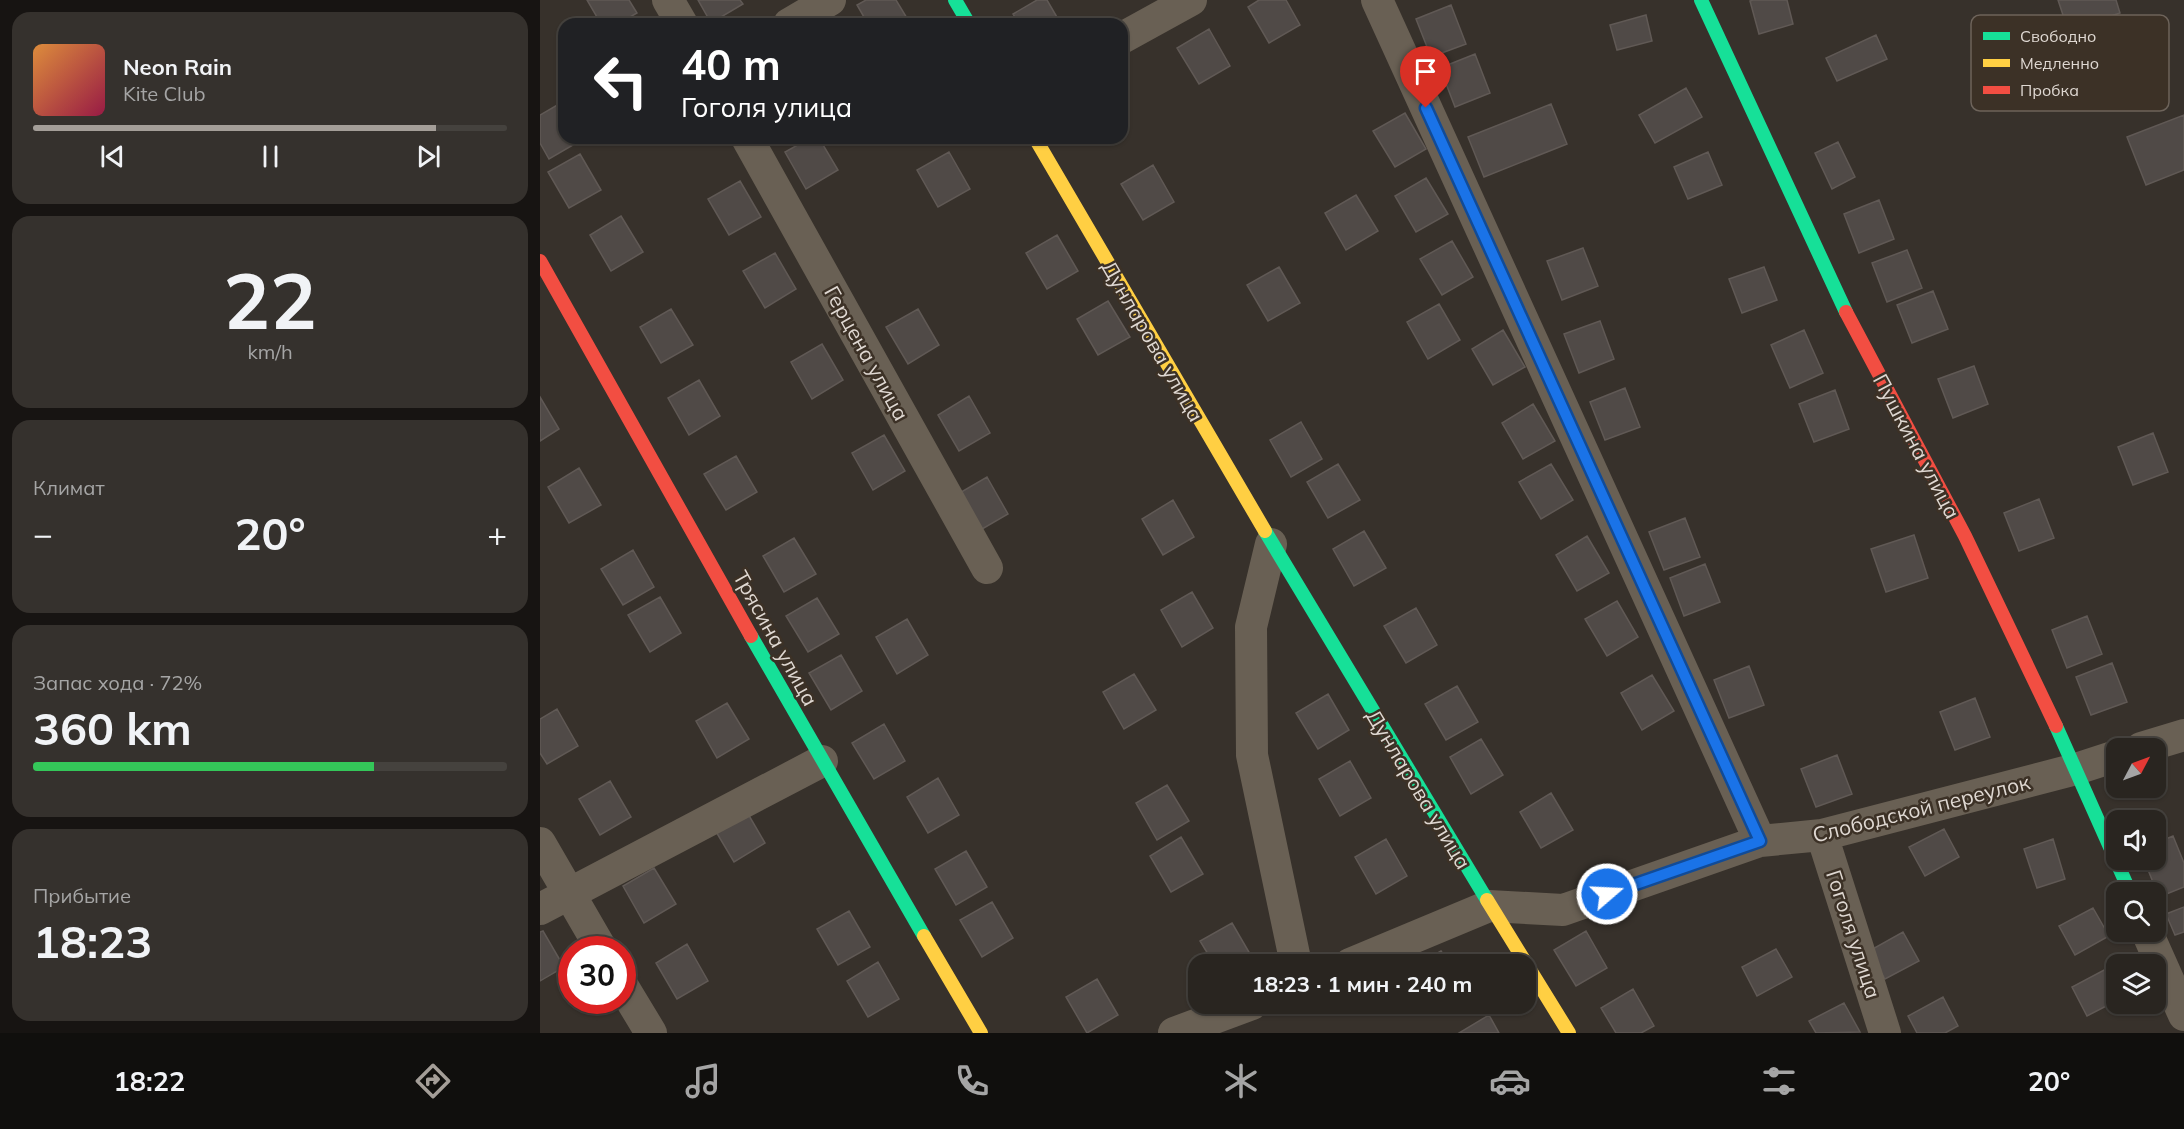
<!DOCTYPE html>
<html lang="ru">
<head>
<meta charset="utf-8">
<style>
  body { margin:0; font-family:Mulish,sans-serif; background:#35312d; color:#f1f3f6; height:100vh; display:flex; flex-direction:column; font-size:22px; white-space:nowrap }
  * { box-sizing:border-box; margin:0 }
  p { font-size:20px; color:#a5a5a5 }
  .icon { flex:none; width:33px; height:33px; fill:none; stroke:currentColor; stroke-width:2; stroke-linecap:round; stroke-linejoin:round }
  .map { position:relative; flex:1; overflow:hidden }
  .panel { display:flex; flex-direction:column; gap:12px; padding:12px; background:#171412; width:540px }
  .panel>* { flex:none }
  .top-card { position:absolute; left:18px; top:18px; width:570px; height:126px; border-radius:18px; box-shadow:0 2px 4px #0004,0 0 0 2px #45423e; background:#202124; color:#fff; overflow:hidden }
  .needle { width:39px; rotate:49deg }
  .buttons { position:absolute; left:1566px; top:738px; display:grid; gap:12px }
  .buttons a { display:grid; place-items:center; width:60px; height:60px; border-radius:12px; background:#292520; box-shadow:0 2px 4px #0004,0 0 0 2px #45423e; font-size:30px }
  .speed { position:absolute; left:18px; top:936px; display:flex; gap:12px; font-size:30px; font-weight:700; text-align:center }
  .speed>* { display:grid; place-content:center; width:78px; height:78px; border-radius:50%; background:#292520; box-shadow:0 2px 4px #0004,0 0 0 2px #45423e; line-height:1 }
  .speed .limit { border:9px solid #d22; background:#fff; color:#111 }
  .pin { position:absolute; display:grid; place-items:center; width:51px; height:51px; color:#fff; margin:-62px -26px; border-radius:50% 50% 50% 0; rotate:-45deg; box-shadow:0 0 6px #0007 }
  .pin .icon { rotate:45deg }
  .me { position:absolute; width:66px; margin:-33px; rotate:71deg; stroke-linejoin:round; filter:drop-shadow(0 0 4px #0008) }
  .turn { display:flex; align-items:center; gap:21px; height:126px; padding:0 24px; font-size:27px }
  .turn .icon { width:78px; height:78px; stroke-width:2.5 }
  .turn b { display:block; font-size:42px; line-height:51px }
  .big { font-size:45px; font-weight:700; line-height:1.1 }
  .panel .card { flex:1; display:flex; flex-direction:column; justify-content:center; gap:9px; min-width:0; padding:0 21px; border-radius:18px; background:#35312d }
  .panel .dial { align-items:center; gap:0 }
  .dial b { font-size:78px; line-height:1 }
  .song { display:flex; align-items:center; gap:18px }
  .cover { width:72px; height:72px; border-radius:9px; background:linear-gradient(135deg,hsl(30 70% 55%),hsl(340 70% 35%)) }
  .played { height:6px; border-radius:3px; background:linear-gradient(90deg,#a49e98 85%,#45423e 85%) }
  .keys { display:flex; justify-content:space-around; direction:ltr }
  .heat { display:flex; justify-content:space-between; align-items:center; font-size:33px; direction:ltr }
  .charge { height:9px; border-radius:4px; background:linear-gradient(90deg,#34c759 72%,#45423e 0) }
  .trip { position:absolute; left:648px; top:954px; width:348px; height:60px; border-radius:18px; background:#292520; box-shadow:0 2px 4px #0004,0 0 0 2px #45423e; font-weight:700; line-height:60px; text-align:center }
  .menu { display:flex; height:96px; justify-content:space-around; align-items:center; background:#100f0d; color:#a5a5a5 }
  .menu .icon { width:42px; height:42px }
  .menu .on { color:#a49e98 }
  .menu b { font-size:27px; color:#f1f3f6 }
  main { display:flex; flex:1; min-height:0 }
  .map>svg:first-child { display:block }
  .building { fill:#504a47; stroke:#605955; stroke-width:1.5 }
  .lines { fill:none; stroke-linecap:round; stroke-linejoin:round }
  .street { stroke:#696054; stroke-width:32 }
  .fast { stroke:#16e098; stroke-width:14 }
  .slow { stroke:#ffcf43; stroke-width:14 }
  .jam { stroke:#f24e42; stroke-width:14 }
  .route-casing { stroke:#114b97; stroke-width:15 }
  .route { stroke:#1a73e8; stroke-width:10 }
  .labels { text-anchor:middle; dominant-baseline:central; stroke-width:5; stroke-linejoin:round; paint-order:stroke }
  .street-label { font-size:21px; fill:#dfd8d2; stroke:#3c3126 }
  .key { fill:#3c3126; stroke:#6d635a; stroke-width:1.5 }
  .key-label { font-size:16px; fill:#dfd8d2 }
</style>
</head>
<body>
<main>
<section class="panel">
<div class="card">
<div class="song"><i class="cover"></i><div><b>Neon Rain</b><p>Kite Club</p></div></div>
<div class="played"></div>
<div class="keys"><svg class="icon" aria-label="previous" viewBox="0 0 24 24"><path d="M18 5L8 12l10 7zM5 5v14"/></svg><svg class="icon" aria-label="pause" viewBox="0 0 24 24"><path d="M8 5v14M16 5v14"/></svg><svg class="icon" aria-label="next" viewBox="0 0 24 24"><path d="M6 5l10 7-10 7zM19 5v14"/></svg></div>
</div>
<div class="card dial"><b>22</b><p>km/h</p></div>
<div class="card"><p>Климат</p>
<div class="heat"><a>−</a><b class="big">20°</b><a>+</a></div>
</div>
<div class="card"><p>Запас хода · 72%</p><b class="big">360 km</b><div class="charge"></div></div>
<div class="card"><p>Прибытие</p><b class="big">18:23</b></div>
</section>
<div class="map">
<svg width="1644" height="1033" viewBox="0 0 1644 1033">
  <rect width="100%" height="100%" fill="#37312b"/>
  <path class="building" d="M47 0H89L97 13 78 24H61Z
    M158 0H200L203 4 171 23Z
    M326 0H356L370 23 328 24 317 5Z
    M497 0H507L521 24H479L473 14Z
    M719 0H746L760 25 729 43 708 7Z
    M1213 0H1247L1253 24 1219 34 1210 1Z
    M1518 0H1576L1580 13 1528 30Z
    M911 5 926 44 891 57 876 19Z
    M1106 15 1112 41 1077 50 1070 25Z
    M669 29 690 66 659 84 637 48Z
    M1336 35 1347 59 1297 81 1286 58Z
    M935 54 950 93 915 107 900 68Z
    M1146 88 1162 117 1115 143 1099 115Z
    M19 104 24 112V138H39L40 141 9 159 0 143V115Z
    M1011 104 1027 144 944 177 928 137Z
    M865 113 886 149 855 167 833 131Z
    M1644 115V170L1606 185 1587 137Z
    M270 138H279L298 170 266 189 245 152Z
    M1298 142 1315 177 1292 189 1275 153Z
    M409 152 430 189 398 207 377 170Z
    M1168 152 1182 185 1148 199 1134 167Z
    M40 154 61 190 29 208 8 172Z
    M613 165 634 202 603 220 581 184Z
    M886 178 908 214 876 232 855 196Z
    M200 181 221 217 189 235 168 199Z
    M816 195 838 231 806 250 785 213Z
    M1339 200 1354 239 1319 253 1304 214Z
    M81 216 103 252 71 271 50 235Z
    M517 235 538 271 507 289 486 253Z
    M912 241 933 277 902 295 880 259Z
    M1043 248 1058 286 1022 300 1007 261Z
    M1367 250 1382 288 1347 302 1332 263Z
    M235 253 256 289 225 308 203 271Z
    M739 267 760 303 728 321 707 285Z
    M1224 267 1237 300 1202 313 1189 279Z
    M1393 291 1408 329 1372 343 1357 305Z
    M568 301 590 337 558 355 537 319Z
    M899 304 920 340 888 359 867 322Z
    M131 309 153 345 121 363 100 327Z
    M378 309 399 345 368 364 346 327Z
    M1060 321 1074 359 1039 373 1024 334Z
    M963 330 985 367 953 385 932 349Z
    M1264 330 1283 373 1250 388 1231 345Z
    M282 344 303 380 272 399 251 362Z
    M1434 366 1448 404 1413 418 1398 379Z
    M159 380 180 416 149 435 128 398Z
    M1085 388 1100 427 1065 440 1050 402Z
    M1295 390 1309 429 1274 442 1259 404Z
    M429 396 450 433 419 451 398 415Z
    M0 397 19 429 0 441Z
    M993 404 1015 441 983 459 962 423Z
    M761 422 782 459 751 477 730 440Z
    M1613 433 1628 472 1593 485 1578 447Z
    M344 435 365 471 333 490 312 453Z
    M196 456 217 492 186 510 164 474Z
    M798 464 820 500 788 518 767 482Z
    M1011 464 1033 500 1001 519 979 482Z
    M39 468 61 505 29 523 8 487Z
    M447 477 468 514 437 532 416 495Z
    M1499 499 1514 538 1479 551 1464 513Z
    M633 500 654 537 623 555 602 519Z
    M1145 518 1160 557 1124 570 1109 532Z
    M824 531 846 568 814 586 793 549Z
    M1374 535 1388 578 1346 592 1331 549Z
    M1047 536 1069 573 1037 591 1016 555Z
    M254 538 276 574 244 592 223 556Z
    M93 550 114 587 83 605 61 569Z
    M1165 564 1180 602 1144 616 1130 578Z
    M652 592 673 628 642 647 621 610Z
    M120 597 141 633 110 652 88 615Z
    M277 598 299 634 268 652 246 616Z
    M1077 601 1098 637 1067 656 1045 619Z
    M876 608 897 645 866 663 844 626Z
    M1547 616 1562 654 1527 668 1512 630Z
    M367 619 388 655 357 674 336 637Z
    M301 655 322 691 291 710 269 673Z
    M1572 663 1587 702 1551 715 1536 677Z
    M1209 666 1224 705 1189 718 1174 680Z
    M594 674 616 710 584 729 563 692Z
    M1112 675 1134 711 1102 730 1081 693Z
    M917 686 938 722 906 740 885 704Z
    M788 694 809 730 778 749 756 713Z
    M1435 698 1450 737 1415 750 1400 712Z
    M187 703 209 739 177 758 156 721Z
    M17 709 38 746 7 764 0 753V719Z
    M344 724 365 761 334 779 312 743Z
    M941 739 963 775 931 794 910 757Z
    M1297 755 1312 794 1276 807 1261 769Z
    M810 761 831 798 800 816 779 779Z
    M398 778 419 815 388 833 367 797Z
    M70 781 91 817 60 835 39 799Z
    M627 785 649 821 617 840 596 803Z
    M1011 793 1033 830 1001 848 980 812Z
    M204 807 225 843 194 862 172 825Z
    M1404 829 1419 857 1385 876 1369 847Z
    M1633 836 1644 863V887L1619 897 1604 860H1616V843Z
    M641 837 663 874 631 892 610 856Z
    M846 839 867 876 836 894 815 857Z
    M1513 839 1525 879 1497 888 1484 849Z
    M426 851 447 887 416 905 395 869Z
    M114 868 136 904 104 923 83 886Z
    M452 902 473 938 442 957 420 920Z
    M1644 907V932L1635 935 1626 914Z
    M1553 908 1569 936 1535 955 1519 926Z
    M309 911 330 947 298 965 277 929Z
    M692 923 713 959 704 964H674L660 941Z
    M3 931 24 967 0 981V932Z
    M1046 931 1067 968 1036 986 1014 950Z
    M1363 932 1379 961 1345 979 1329 951Z
    M147 944 168 981 137 999 116 963Z
    M1236 949 1252 977 1217 996 1202 967Z
    M901 951 910 964H878Z
    M338 962 359 999 328 1017 307 981Z
    M1566 969 1576 988V1001L1547 1016 1532 987Z
    M557 979 578 1015 547 1033 526 997Z
    M1093 989 1114 1026 1101 1033H1076L1061 1008Z
    M1403 997 1418 1026 1405 1033H1377L1368 1016Z
    M1304 1003 1320 1032 1276 1033 1269 1021Z
    M949 1015 959 1033H919Z"/>
  <g class="lines">
    <path class="street" d="M128 0 142 24
      M837 0 1220 841
      M249 24 290 0
      M582 38 651 0
      M207 138 447 568
      M731 544 711 627 712 755 756 964
      M1601 748 1644 735
      M1282 835 1345 1033
      M0 843 62 950
      M0 909 282 761
      M1607 932 1644 1015
      M810 964 949 906 1023 910 1220 841 1282 835 1536 769 1576 756
      M82 985 111 1033
      M634 1033 712 1004"/>
    <path class="fast" d="M415 0 429 24
      M1161 0 1306 312
      M725 531 947 900
      M211 636 384 936
      M1516 726 1590 892"/>
    <path class="slow" d="M495 138 725 531
      M947 900 1029 1033
      M384 936 441 1033"/>
    <path class="jam" d="M0 261 211 636
      M1306 312 1425 536 1516 726"/>
  </g>
  <g class="lines">
    <g class="route-casing">
      <path id="route" d="M886 108 1220 841 1067 894"/>
    </g>
    <use href="#route" class="route"/>
  </g>
  <g class="labels">
    <g class="street-label">
      <text transform="translate(613 341) rotate(60)">Дунларова улица</text>
      <text transform="translate(327 353) rotate(61)">Герцена улица</text>
      <text transform="translate(1377 446) rotate(62)">Пушкина улица</text>
      <text transform="translate(236 638) rotate(61)">Трясина улица</text>
      <text transform="translate(879 789) rotate(59)">Дунларова улица</text>
      <text transform="translate(1381 808) rotate(-14)">Слободской переулок</text>
      <text transform="translate(1314 934) rotate(72)">Гоголя улица</text>
    </g>
  </g>
  <rect x="1431" y="15" width="198" height="96" rx="9" class="key"/>
  <rect x="1443" y="32" width="27" height="8" fill="#16e098"/>
  <rect x="1443" y="59" width="27" height="8" fill="#ffcf43"/>
  <rect x="1443" y="86" width="27" height="8" fill="#f24e42"/>
  <g class="key-label">
    <text x="1480" y="42">Свободно</text>
    <text x="1480" y="69">Медленно</text>
    <text x="1480" y="96">Пробка</text>
  </g>
</svg>
<div class="buttons">
<a><svg class="needle" viewBox="-14 -14 28 28"><path d="M0-13l5 13h-10z" fill="#e53935"/><path d="M0 13l5-13h-10z" fill="#a5a5a5"/></svg></a>
<a><svg class="icon" aria-label="sound" viewBox="0 0 24 24"><path d="M4 9h4l5-4v14l-5-4H4zM17 9q2 3 0 6"/></svg></a>
<a><svg class="icon" aria-label="search" viewBox="0 0 24 24"><circle cx="10" cy="10" r="6"/><path d="M15 15l6 6"/></svg></a>
<a><svg class="icon" aria-label="layers" viewBox="0 0 24 24"><path d="M12 4l9 5-9 5-9-5zM3 14l9 5 9-5"/></svg></a>
</div>
<div class="speed"><div class="limit">30</div></div>
<div class="pin" style="left:886px;top:108px;background:#d93025"><svg class="icon" aria-label="arrive" viewBox="0 0 24 24"><path d="M6 21V4h12l-3 4 3 4H6"/></svg></div>
<svg class="me" style="left:1067px;top:894px" viewBox="-20 -20 40 40"><circle r="17" fill="#1a73e8" stroke="#fff" stroke-width="3"/><path d="M0-11L8 9 0 5-8 9z" fill="#fff"/></svg>
<div class="trip">18:23 · 1 мин · 240 m</div>
<div class="top-card">
<div class="turn"><svg class="icon" aria-label="left" viewBox="0 0 24 24"><path d="M17 20v-9H6M10 6l-5 5 5 5"/></svg><div><b>40 m</b>Гоголя улица</div></div>
</div>
</div>
</main>
<nav class="menu">
<b>18:22</b>
<svg class="icon on" aria-label="directions" viewBox="0 0 24 24"><path d="M12 3l9 9-9 9-9-9zM9 14v-3h6M13 9l2 2-2 2"/></svg>
<svg class="icon" aria-label="music" viewBox="0 0 24 24"><path d="M9 18V5l10-2v13"/><circle cx="6" cy="18" r="3"/><circle cx="16" cy="16" r="3"/></svg>
<svg class="icon" aria-label="phone" viewBox="0 0 24 24"><path d="M5 4h4l2 5-3 2q2 4 5 5l2-3 5 2v4C11 20 4 13 5 4z"/></svg>
<svg class="icon" aria-label="climate" viewBox="0 0 24 24"><path d="M12 3v18M4 7l16 10M4 17L20 7"/></svg>
<svg class="icon" aria-label="car" viewBox="0 0 24 24"><path d="M5 17H2v-5l4-1 3-4h7l3 4 3 1v5h-3M9 17h6M6 11h13"/><circle cx="7" cy="17" r="2"/><circle cx="17" cy="17" r="2"/></svg>
<svg class="icon" aria-label="filters" viewBox="0 0 24 24"><path d="M4 7h16M4 17h16"/><circle cx="9" cy="7" r="2"/><circle cx="15" cy="17" r="2"/></svg>
<b>20°</b>
</nav>
</body>
</html>
